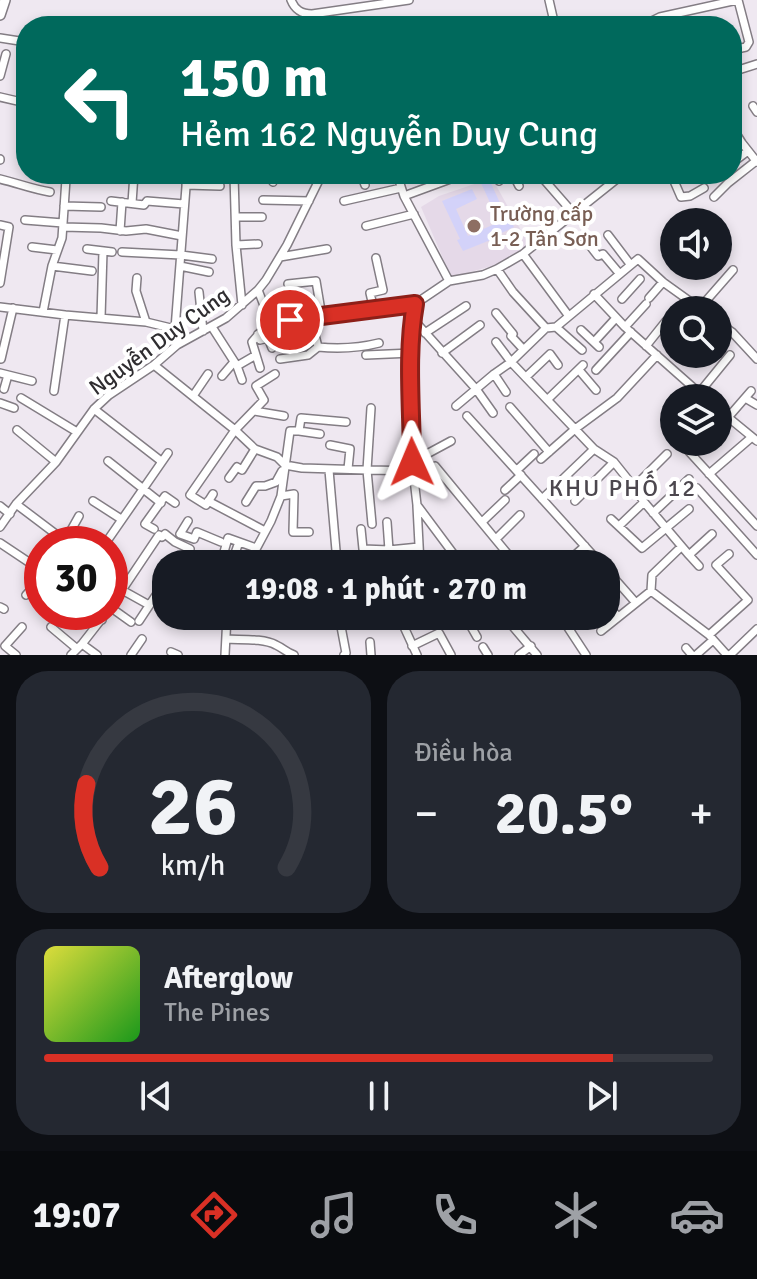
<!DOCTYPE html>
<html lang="vi">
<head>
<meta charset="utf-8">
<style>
  body { margin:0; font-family:Signika,sans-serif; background:#242831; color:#f1f3f6; height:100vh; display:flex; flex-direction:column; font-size:30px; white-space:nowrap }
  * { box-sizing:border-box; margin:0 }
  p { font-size:26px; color:#9ea1a6 }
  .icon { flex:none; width:44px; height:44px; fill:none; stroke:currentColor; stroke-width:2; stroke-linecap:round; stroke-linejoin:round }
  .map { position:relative; height:655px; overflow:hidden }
  .sheet { display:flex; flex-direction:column; gap:16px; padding:16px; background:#0d0f14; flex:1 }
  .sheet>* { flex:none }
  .guide { position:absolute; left:16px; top:16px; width:726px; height:168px; border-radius:32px; box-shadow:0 4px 12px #0003; background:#00695c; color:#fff; overflow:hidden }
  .controls { position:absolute; left:660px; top:208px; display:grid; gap:16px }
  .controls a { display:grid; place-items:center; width:72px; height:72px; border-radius:50%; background:#171b24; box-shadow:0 4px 12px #0003; font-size:40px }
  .speed { position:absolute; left:24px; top:526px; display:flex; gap:16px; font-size:40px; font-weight:700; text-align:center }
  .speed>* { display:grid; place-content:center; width:104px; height:104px; border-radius:50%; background:#171b24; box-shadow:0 4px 12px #0003; line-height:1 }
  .speed .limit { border:12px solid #d22; background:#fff; color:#111 }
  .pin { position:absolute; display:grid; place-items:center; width:68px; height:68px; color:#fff; margin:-34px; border:4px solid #fff; border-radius:50%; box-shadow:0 2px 8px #0007 }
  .me { position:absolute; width:88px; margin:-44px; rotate:359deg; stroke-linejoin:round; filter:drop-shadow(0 0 6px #0008) }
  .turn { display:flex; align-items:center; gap:28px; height:168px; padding:0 32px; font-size:36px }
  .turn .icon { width:104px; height:104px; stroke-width:2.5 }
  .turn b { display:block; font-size:56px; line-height:68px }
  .big { font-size:60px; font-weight:800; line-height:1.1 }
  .sheet .tile { flex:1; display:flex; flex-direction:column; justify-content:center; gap:12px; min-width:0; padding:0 28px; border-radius:32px; background:#242831 }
  .sheet .dial { align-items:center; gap:0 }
  .dial svg { height:208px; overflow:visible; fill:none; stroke:#363941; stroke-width:7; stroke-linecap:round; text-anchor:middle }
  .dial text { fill:#f1f3f6; stroke:none }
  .song { display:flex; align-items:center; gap:24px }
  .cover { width:96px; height:96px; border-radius:12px; background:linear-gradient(135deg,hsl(60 70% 55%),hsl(120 70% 35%)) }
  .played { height:8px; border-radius:4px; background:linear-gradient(90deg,#d93025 85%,#363941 85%) }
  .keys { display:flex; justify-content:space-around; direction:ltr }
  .heat { display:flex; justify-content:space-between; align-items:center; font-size:44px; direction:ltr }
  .sheet .tiles { flex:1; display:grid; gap:16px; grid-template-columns:1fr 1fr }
  .tile:last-child { grid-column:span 2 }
  .trip { position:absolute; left:152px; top:550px; width:468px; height:80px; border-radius:32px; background:#171b24; box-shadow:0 4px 12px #0003; font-weight:800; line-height:80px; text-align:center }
  .menu { display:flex; height:128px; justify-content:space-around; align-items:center; background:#090b0e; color:#9ea1a6 }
  .menu .icon { width:56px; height:56px }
  .menu .selected { color:#d93025 }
  .menu b { font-size:36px; color:#f1f3f6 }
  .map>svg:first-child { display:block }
  .built { fill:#e5d9e8 }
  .building { fill:#d3d2f9 }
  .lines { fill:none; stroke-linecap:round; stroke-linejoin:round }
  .minor-casing { stroke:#837d84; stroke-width:10 }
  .major-casing { stroke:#837d84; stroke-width:12 }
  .minor { stroke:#fff; stroke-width:7 }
  .major { stroke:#fff; stroke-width:9 }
  .route-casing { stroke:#8d1f18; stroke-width:20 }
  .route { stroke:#d93025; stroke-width:14 }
  .education-dot { fill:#8d6e63; stroke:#fff; stroke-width:3 }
  .labels { text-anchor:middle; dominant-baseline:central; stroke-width:8; stroke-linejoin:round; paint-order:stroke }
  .education-label { font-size:22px; fill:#785e54; stroke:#fff; text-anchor:start }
  .street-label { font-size:22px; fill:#2f2d30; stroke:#fff }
  .neighbourhood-label { font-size:24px; letter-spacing:2px; fill:#4c474e; stroke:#fff }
</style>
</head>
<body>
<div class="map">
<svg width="757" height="655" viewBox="0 0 757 655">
  <rect width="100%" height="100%" fill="#efe8f1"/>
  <path class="built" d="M492 178 529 245 496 265 451 277 421 207 439 196Z"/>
  <path class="building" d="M489 179 506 216 508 215 514 227 497 235 498 237 463 251 457 240 460 239 442 201 472 189 477 199 456 209 468 236 499 222 481 183Z"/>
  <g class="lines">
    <g class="minor-casing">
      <path id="minor" d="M291 0C295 10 301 14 312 14L409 0
        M549 0 555 26
        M585 22 587 26
        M216 23V26
        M642 26 660 17 737 0
        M0 38 26 42
        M732 50 746 47 749 42 738 0
        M732 72 757 64
        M0 76 6 54
        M0 97 26 103
        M753 106 757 112
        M732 127 742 143 757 162
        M0 160V159
        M732 163 748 151
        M361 174 365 185
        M397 174 404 196 449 281
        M513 174 519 186
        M539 174 574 214
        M651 174 653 179 668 174
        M671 174 681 197 690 196 704 188
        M709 174H711
        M234 175 236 245 242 305
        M0 179C17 183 32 189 50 192
        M499 181 507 174
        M273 182 274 174
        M186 185 220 186
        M404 196 464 174
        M714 197 728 183 756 161
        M263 200 309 201
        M111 201 144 205 147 201 184 204
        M344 201 401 188
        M132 203 134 174
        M64 206 101 207
        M237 217H262
        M25 220 63 223
        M0 225 9 227 0 283
        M366 226 414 214
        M63 227 101 228 126 231 146 229 182 236
        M120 231 122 202
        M608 235 630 264
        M584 238 598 256 603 254 619 273
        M236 245 258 244
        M32 247 57 250
        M87 249 112 252
        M122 252 181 255 212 259
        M523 254 568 315
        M280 257 327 249
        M52 266 92 271
        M180 266 209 272
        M497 269 513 292 546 328
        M137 278 136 291 146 322
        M288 284 316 281 322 317
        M258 290 270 321 311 319 415 304 449 281 483 275 497 269 523 254 623 174
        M199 292 203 331
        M594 294 625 327 705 398
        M649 298 663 282
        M622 299 640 279
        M415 304 413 319 412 391 413 470 417 505 461 564
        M0 307 65 315 146 322 175 329 177 345
        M374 310 370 293 383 290 376 258
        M698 310 733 270
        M43 312 52 266 62 238 66 179
        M496 313 513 334 511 336 523 349
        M101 318 103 251
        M311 319 318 347
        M413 319 476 389 493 413
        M718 322 732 332 757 359
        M212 327 237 366 242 380
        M556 327 582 350
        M625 327 646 304
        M175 329 187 174
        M581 330 599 347
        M425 333 466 306
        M258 334 260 340 268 338 272 348
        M496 342 511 362 594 449 614 462 634 487 644 502 689 555 712 534
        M594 342 616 318
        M646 346 666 321
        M442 353 480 325
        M256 355 260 368
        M366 355 412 353
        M691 356 692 354
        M1 359 13 308
        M280 359 308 355 318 347C339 349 359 348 379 343
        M154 365 235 430 255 449 277 457 285 465 302 468 367 470 423 471 435 466 516 564
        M237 366 256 355 252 342 270 321
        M579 370 596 390
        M596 370 631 332
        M0 373 32 381
        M494 374 506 392
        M222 376 234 362
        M526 377 550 354 558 365
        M4 389 8 375
        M54 391 65 315
        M699 393 730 355
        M193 396 208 374
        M21 398 77 432
        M745 398 757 405
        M548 399 583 365
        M0 403 14 408
        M456 406 494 374 511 362 546 328 556 327 638 259 663 282 702 310
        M510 407 549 452
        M371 408 367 470 372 524
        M94 409 161 461
        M718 409 757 441
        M254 411 284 416
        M467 416 601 564
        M718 429 751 391
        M17 430 56 462
        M299 431 320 434
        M682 444 757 526
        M330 445 350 449 348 469
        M541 459 575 429 617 398 657 355
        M108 461 161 503
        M412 462 451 441
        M329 470 337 562
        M517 470 534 454
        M709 474 752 437
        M229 478 237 467 242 470 255 449
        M634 487 667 454
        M697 488 757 555
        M505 490 521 475
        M213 494 206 505 190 495 235 430 264 400 256 386 275 374
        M281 496 294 494 293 532H309
        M542 499 594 449
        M93 501 121 519
        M208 501 265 531
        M575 501 614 462
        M246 502 256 486H265L276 482 282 471
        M16 504 65 541 79 516
        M0 506 10 514
        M417 506 420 564
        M653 513 689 479
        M611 519 642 548 689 509
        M188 521 180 534 194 539 197 532 221 542
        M387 522 389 550
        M482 522 505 500
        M619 526 644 502
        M0 527 16 504 56 462 94 409 109 395 154 365 177 345 226 318 258 290 266 280 287 245 322 174
        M154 529 145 524 165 496 175 503
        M361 529 363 549 389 550 419 547
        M496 539 520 515
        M0 543 42 571
        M105 544 168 453
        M379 550V564
        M224 552 228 538 256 548
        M689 555 699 566
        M234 556 239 542
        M567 562 585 546
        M201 563 204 564
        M248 564 271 521 281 496 290 431H299L301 418 346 422
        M606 569 636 603
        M122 590 149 605
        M651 591 709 635 727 655
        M651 591 652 575 681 547
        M26 595 42 577
        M606 602 618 617
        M0 607 4 609
        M110 607 131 622
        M110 608 159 535 162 537 165 534 175 542 190 549 184 559 187 561
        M93 612 102 620
        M64 613 65 612
        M339 616 346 653 344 655
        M399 616 417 655
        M465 616 477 637
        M504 616 537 655
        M558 616 567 626
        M578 616 567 626 586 655
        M139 621 166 580
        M51 627 76 648
        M601 631 651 591
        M709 635 748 600 716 565 729 554
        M226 639C241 640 263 638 276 645 283 648 286 652 294 655
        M370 642 371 655
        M82 644 97 655
        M412 646 439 633 451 655
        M483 647 488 655
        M686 648 692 655
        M171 652 178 655
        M16 655 5 646 22 627
        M71 655 82 644 107 612
        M131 655 142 639
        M225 655 227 616
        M519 655 531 646
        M696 655 713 640
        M730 655 757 629"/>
    </g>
    <g class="major-casing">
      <path id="major" d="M0 15 5 0"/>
    </g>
    <use href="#minor" class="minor"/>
    <use href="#major" class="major"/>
  </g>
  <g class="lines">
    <g class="route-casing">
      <path id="route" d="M290 320 415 304C406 355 412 410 412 462"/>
    </g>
    <use href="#route" class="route"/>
  </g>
  <circle class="education-dot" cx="474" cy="226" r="8"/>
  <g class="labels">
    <g class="education-label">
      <text x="490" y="213">Trường cấp<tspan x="490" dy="25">1-2 Tân Sơn</tspan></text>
    </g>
    <g class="street-label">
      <text transform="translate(159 341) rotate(-36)">Nguyễn Duy Cung</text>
    </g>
    <g class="neighbourhood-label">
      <text x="623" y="488">KHU PHỐ 12</text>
    </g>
  </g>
</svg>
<div class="controls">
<a><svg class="icon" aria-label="sound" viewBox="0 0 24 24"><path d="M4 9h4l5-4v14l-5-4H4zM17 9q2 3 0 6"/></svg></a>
<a><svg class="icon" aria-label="search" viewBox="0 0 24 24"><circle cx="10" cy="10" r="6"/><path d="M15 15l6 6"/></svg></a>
<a><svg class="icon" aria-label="layers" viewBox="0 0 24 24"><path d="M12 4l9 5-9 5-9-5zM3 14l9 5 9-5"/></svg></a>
</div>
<div class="speed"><div class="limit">30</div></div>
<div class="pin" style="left:290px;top:320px;background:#d93025"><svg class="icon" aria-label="arrive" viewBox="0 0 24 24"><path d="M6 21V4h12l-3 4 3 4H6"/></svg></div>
<svg class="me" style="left:412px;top:462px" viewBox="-20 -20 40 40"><path d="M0-17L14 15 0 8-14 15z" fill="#d93025" stroke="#fff" stroke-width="4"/></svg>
<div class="trip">19:08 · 1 phút · 270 m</div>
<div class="guide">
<div class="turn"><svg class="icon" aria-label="left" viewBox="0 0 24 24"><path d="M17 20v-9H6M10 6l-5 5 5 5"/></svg><div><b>150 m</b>Hẻm 162 Nguyễn Duy Cung</div></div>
</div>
</div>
<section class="sheet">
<div class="tiles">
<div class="tile dial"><svg viewBox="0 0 100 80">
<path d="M14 69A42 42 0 1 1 86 69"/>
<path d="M14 69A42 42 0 0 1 9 37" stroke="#d93025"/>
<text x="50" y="56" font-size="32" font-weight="700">26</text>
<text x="50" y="72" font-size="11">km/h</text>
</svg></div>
<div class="tile"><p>Điều hòa</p>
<div class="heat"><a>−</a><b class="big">20.5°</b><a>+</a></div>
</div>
<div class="tile">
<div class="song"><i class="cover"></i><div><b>Afterglow</b><p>The Pines</p></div></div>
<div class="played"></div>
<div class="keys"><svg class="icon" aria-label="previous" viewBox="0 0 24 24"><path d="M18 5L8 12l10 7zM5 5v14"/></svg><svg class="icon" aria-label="pause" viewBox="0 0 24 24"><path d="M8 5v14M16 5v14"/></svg><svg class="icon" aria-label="next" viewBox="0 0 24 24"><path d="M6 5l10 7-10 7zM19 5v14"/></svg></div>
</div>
</div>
</section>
<nav class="menu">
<b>19:07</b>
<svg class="icon selected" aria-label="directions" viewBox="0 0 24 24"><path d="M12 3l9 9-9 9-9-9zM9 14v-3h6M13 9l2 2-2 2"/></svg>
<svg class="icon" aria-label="music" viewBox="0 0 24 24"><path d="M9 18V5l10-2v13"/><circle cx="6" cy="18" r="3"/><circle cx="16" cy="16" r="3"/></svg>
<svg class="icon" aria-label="phone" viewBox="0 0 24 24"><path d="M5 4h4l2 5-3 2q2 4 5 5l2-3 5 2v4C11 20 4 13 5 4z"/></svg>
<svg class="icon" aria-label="climate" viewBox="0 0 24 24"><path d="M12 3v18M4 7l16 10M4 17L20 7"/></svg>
<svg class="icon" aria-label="car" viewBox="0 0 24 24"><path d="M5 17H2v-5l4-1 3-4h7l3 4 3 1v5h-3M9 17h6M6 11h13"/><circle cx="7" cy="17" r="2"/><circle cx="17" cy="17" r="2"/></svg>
</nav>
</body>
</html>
